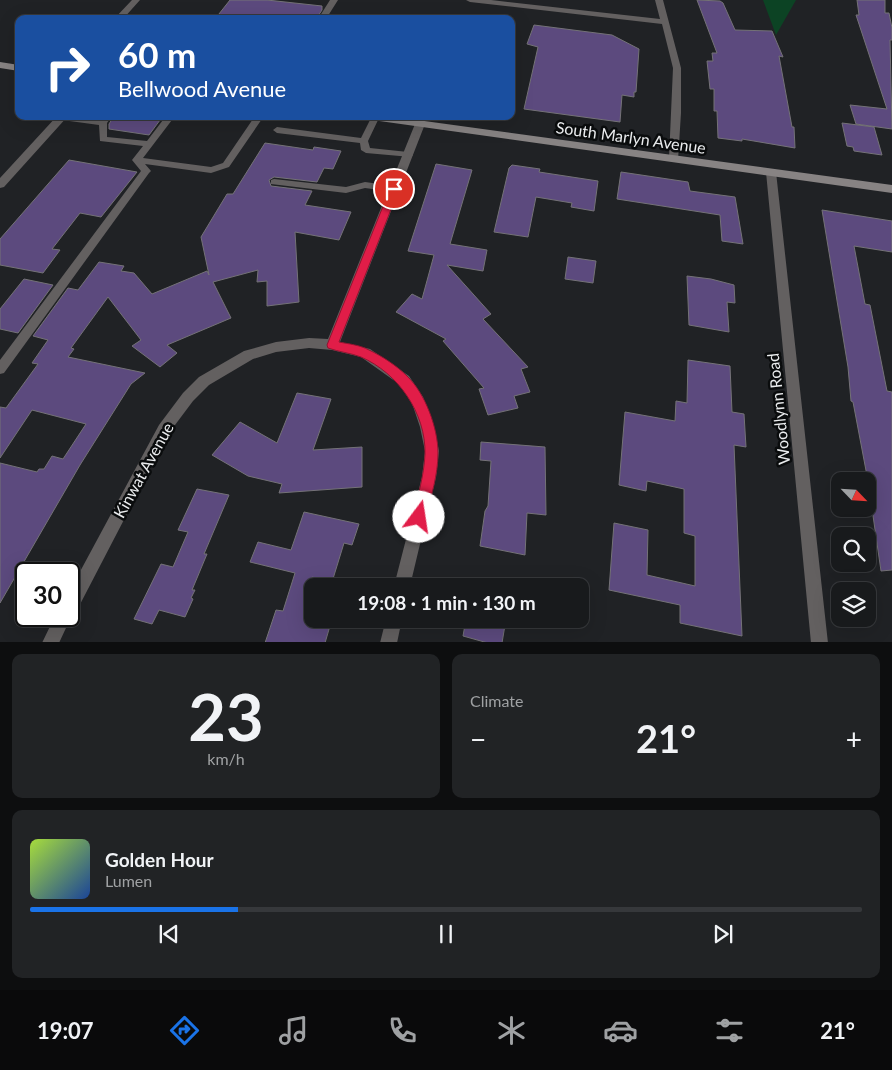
<!DOCTYPE html>
<html lang="en">
<head>
<meta charset="utf-8">
<style>
  body { margin:0; font-family:Lato,sans-serif; background:#212325; color:#f1f3f6; height:100vh; display:flex; flex-direction:column; font-size:19px; white-space:nowrap }
  * { box-sizing:border-box; margin:0 }
  p { font-size:16px; color:#9fa1a3 }
  .icon { flex:none; width:28px; height:28px; fill:none; stroke:currentColor; stroke-width:2; stroke-linecap:round; stroke-linejoin:round }
  .map { position:relative; height:642px; overflow:hidden }
  .panel { display:flex; flex-direction:column; gap:12px; padding:12px; background:#0d0e0f; flex:1 }
  .panel>* { flex:none }
  .banner { position:absolute; left:15px; top:15px; width:500px; height:105px; border-radius:10px; box-shadow:0 5px 20px #0002,0 0 0 1px #36383b; background:#1a4fa0; color:#fff; overflow:hidden }
  .needle { width:32px; rotate:115deg }
  .controls { position:absolute; left:831px; top:472px; display:grid; gap:10px }
  .controls a { display:grid; place-items:center; width:45px; height:45px; border-radius:10px; background:#181a1c; box-shadow:0 5px 20px #0002,0 0 0 1px #36383b; font-size:25px }
  .speed { position:absolute; left:15px; top:562px; display:flex; gap:10px; font-size:25px; font-weight:700; text-align:center }
  .speed>* { display:grid; place-content:center; width:65px; height:65px; border-radius:50%; background:#181a1c; box-shadow:0 5px 20px #0002,0 0 0 1px #36383b; line-height:1 }
  .speed .limit { border:2px solid #111; border-radius:8px; background:#fff; color:#111 }
  .pin { position:absolute; display:grid; place-items:center; width:42px; height:42px; color:#fff; margin:-21px; border:2px solid #fff; border-radius:50%; box-shadow:0 1px 5px #0007 }
  .me { position:absolute; width:55px; margin:-28px; rotate:14deg; stroke-linejoin:round; filter:drop-shadow(0 0 4px #0008) }
  .turn { display:flex; align-items:center; gap:18px; height:105px; padding:0 20px; font-size:22px }
  .turn .icon { width:65px; height:65px; stroke-width:2.5 }
  .turn b { display:block; font-size:35px; line-height:42px }
  .big { font-size:38px; font-weight:700; line-height:1.1 }
  .panel .card { flex:1; display:flex; flex-direction:column; justify-content:center; gap:8px; min-width:0; padding:0 18px; border-radius:10px; background:#212325 }
  .panel .dial { align-items:center; gap:0 }
  .dial b { font-size:65px; line-height:1 }
  .song { display:flex; align-items:center; gap:15px }
  .cover { width:60px; height:60px; border-radius:8px; background:linear-gradient(135deg,hsl(80 70% 55%),hsl(220 70% 35%)) }
  .played { height:5px; border-radius:2px; background:linear-gradient(90deg,#1a73e8 25%,#36383b 25%) }
  .keys { display:flex; justify-content:space-around; direction:ltr }
  .heat { display:flex; justify-content:space-between; align-items:center; font-size:28px; direction:ltr }
  .panel .tiles { flex:1; display:grid; gap:12px; grid-template-columns:1fr 1fr }
  .card:last-child { grid-column:span 2 }
  .trip { position:absolute; left:304px; top:578px; width:285px; height:50px; border-radius:10px; background:#181a1c; box-shadow:0 5px 20px #0002,0 0 0 1px #36383b; font-weight:700; line-height:50px; text-align:center }
  .tab-bar { display:flex; height:80px; justify-content:space-around; align-items:center; background:#0a0a0b; color:#9fa1a3 }
  .tab-bar .icon { width:35px; height:35px }
  .tab-bar .on { color:#1a73e8 }
  .tab-bar b { font-size:22px; color:#f1f3f6 }
  .map>svg:first-child { display:block }
  .green { fill:#0c4324 }
  .building { fill:#5c4a7e; stroke:#747277 }
  .lines { fill:none; stroke-linecap:round; stroke-linejoin:round }
  .lane { fill:#636060; fill-rule:evenodd }
  .street { fill:#636060; fill-rule:evenodd }
  .secondary { fill:#878383; fill-rule:evenodd }
  .route { fill:#e11d48; stroke:#92132f }
  .labels { text-anchor:middle; dominant-baseline:central; stroke-width:5; stroke-linejoin:round; paint-order:stroke }
  .street-label { font-size:16px; fill:#eaecee; stroke:#0a0c0d }
</style>
</head>
<body>
<div class="map">
<svg width="892" height="643" viewBox="0 0 892 643">
  <rect width="100%" height="100%" fill="#202225"/>
  <path class="green" d="M763 0H796L776 35Z"/>
  <path class="building" d="M230 0H267L322 6V10L316 19H215Z
    M697 0 720 1 723 3 735 30 772 31 783 57 779 56 792 127H794L795 148 742 139V141L718 138 717 111H714V89H710L707 61H713L712 53H717Z
    M857 0H885V13H889L892 28V40H890L892 129 856 124 850 105 887 109 856 15H859Z
    M534 25 612 35 639 49 636 92H634V97L622 95 620 122 524 109 538 47 527 44Z
    M114 116H163L149 135 109 129V124Z
    M842 123 874 127 882 155 854 151 853 147 847 146Z
    M265 143 313 150 314 147 341 151 333 169 324 168 317 182 274 177 269 180 271 186 312 191 305 205 351 212 339 240 295 232 299 302 267 306V281L257 282 258 270 213 282 231 318 167 345 177 353 160 367 132 346 141 340 108 297 71 348 74 349 68 357 145 373 131 384 80 465 0 603V463L37 472 39 469H44L52 456 63 459 86 424 32 410 0 458V407L6 408 38 364 32 363 48 340 33 336 68 288 78 290 99 262 124 266 121 271 134 273 152 294 207 271 209 275 201 237 227 194H233Z
    M69 160 137 172 101 217 80 213 52 249 60 250 43 273 0 265V239Z
    M436 164 472 170 450 244 487 250 483 271 447 265 491 314 483 319 528 367 521 369 530 392 514 396 518 408 488 415 479 389 484 388 443 341 446 339 396 312 412 294 422 299 434 255 408 251Z
    M512 165 540 169 539 172 598 181 594 211 571 207 572 203 536 197 528 237 494 232 509 168Z
    M621 172 688 182 690 191 735 197 743 244 722 241 720 215 617 199Z
    M822 210 892 221V252L854 246 865 304 870 305 887 391 892 392V570L881 571 868 481 853 402 851 401 848 367Z
    M568 257 596 261 593 283 565 279Z
    M687 276 711 279 734 285 735 303 727 302 729 332 689 325Z
    M24 279 53 285 18 333 0 329V309Z
    M688 360 730 366 732 412 744 414 746 447 734 445 742 636 680 623V605L609 590 614 523 648 530 647 575 695 586V536L684 533V489L647 481 646 491 619 485 625 412 675 421 676 401 687 403Z
    M297 393 331 399 313 450 362 447V487L279 493 282 484 248 476 212 455 240 422 277 443Z
    M481 442 545 447 546 515 527 513 525 555 480 546 485 511 488 506 491 461 480 460Z
    M197 489 229 495 204 554H207L192 590H195L191 598 193 599 185 617 159 610 152 624 134 619 161 564 173 567 188 532 178 530Z
    M304 512 359 524 352 545 344 543 332 582 312 577V619H332L325 643H265L276 610 283 611 295 573 250 562 258 542 291 550Z
    M466 619H506L502 643H488L463 636Z"/>
  <g class="lines">
    <path class="lane" d="M58 116H75L101 120 103 116H112L107 123V137L147 141 166 116H175L143 158 211 167 223 163 255 116H264L229 167 211 173 145 164 151 171 149 173 4 373 0 374V360L141 171 132 160 143 146 100 141 99 125 62 120 59 119Z
      M372 116H378L379 118 368 141 370 148 408 152 413 155 411 157 366 153 361 150 360 143 277 133 273 130 277 127 361 138Z
      M274 179 346 187 365 182 394 186 399 189 394 192 365 188 346 193 271 184V180Z"/>
    <path class="street" d="M132 0H140L123 19H114Z
      M330 0H338L326 19H318Z
      M466 0H491L660 19 655 0H663L681 68V113L678 160 674 161 669 158 673 68 662 24 470 2Z
      M57 116H68L4 187 0 188V178Z
      M420 121 425 124 340 342 370 349 409 376 423 397 434 427 439 451 436 477 410 586H394L422 477 425 451 420 427 412 403 399 384 361 357 332 350 309 348 276 352 253 359 209 385 193 401 169 433 75 614 72 615 59 643H42L55 616H69V592L159 425 183 393 199 377 244 351 276 342 309 338 328 339 415 124Z
      M771 169 776 172 828 643H811L766 172Z
      M386 619H402L397 643H380Z"/>
    <path class="secondary" d="M0 62 19 65V71L0 68Z
      M360 116H388L892 185V193L365 119Z"/>
  </g>
  <path class="route" d="M394 186 399 189 339 342C349 344 360 345 369 350 382 356 397 366 407 376 425 393 438 428 438 453 438 475 431 496 426 517L424 522 419 524 414 522 412 517C418 496 424 476 425 454 426 413 398 373 361 357 351 353 339 352 328 348L327 345 390 189Z"/>
  <g class="labels">
    <g class="street-label">
      <text transform="translate(631 137) rotate(8)">South Marlyn Avenue</text>
      <text transform="translate(778 409) rotate(-96)">Woodlynn Road</text>
      <text transform="translate(143 470) rotate(-61)">Kinwat Avenue</text>
    </g>
  </g>
</svg>
<div class="controls">
<a><svg class="needle" viewBox="-14 -14 28 28"><path d="M0-13l5 13h-10z" fill="#e53935"/><path d="M0 13l5-13h-10z" fill="#9fa1a3"/></svg></a>
<a><svg class="icon" aria-label="search" viewBox="0 0 24 24"><circle cx="10" cy="10" r="6"/><path d="M15 15l6 6"/></svg></a>
<a><svg class="icon" aria-label="layers" viewBox="0 0 24 24"><path d="M12 4l9 5-9 5-9-5zM3 14l9 5 9-5"/></svg></a>
</div>
<div class="speed"><div class="limit">30</div></div>
<div class="pin" style="left:394px;top:189px;background:#d93025"><svg class="icon" aria-label="arrive" viewBox="0 0 24 24"><path d="M6 21V4h12l-3 4 3 4H6"/></svg></div>
<svg class="me" style="left:419px;top:517px" viewBox="-20 -20 40 40"><circle r="19" fill="#fff"/><path d="M0-13L10 11 0 6-10 11z" fill="#e11d48"/></svg>
<div class="trip">19:08 · 1 min · 130 m</div>
<div class="banner">
<div class="turn"><svg class="icon" aria-label="right" viewBox="0 0 24 24"><path d="M7 20v-9h11M14 6l5 5-5 5"/></svg><div><b>60 m</b>Bellwood Avenue</div></div>
</div>
</div>
<section class="panel">
<div class="tiles">
<div class="card dial"><b>23</b><p>km/h</p></div>
<div class="card"><p>Climate</p>
<div class="heat"><a>−</a><b class="big">21°</b><a>+</a></div>
</div>
<div class="card">
<div class="song"><i class="cover"></i><div><b>Golden Hour</b><p>Lumen</p></div></div>
<div class="played"></div>
<div class="keys"><svg class="icon" aria-label="previous" viewBox="0 0 24 24"><path d="M18 5L8 12l10 7zM5 5v14"/></svg><svg class="icon" aria-label="pause" viewBox="0 0 24 24"><path d="M8 5v14M16 5v14"/></svg><svg class="icon" aria-label="next" viewBox="0 0 24 24"><path d="M6 5l10 7-10 7zM19 5v14"/></svg></div>
</div>
</div>
</section>
<nav class="tab-bar">
<b>19:07</b>
<svg class="icon on" aria-label="directions" viewBox="0 0 24 24"><path d="M12 3l9 9-9 9-9-9zM9 14v-3h6M13 9l2 2-2 2"/></svg>
<svg class="icon" aria-label="music" viewBox="0 0 24 24"><path d="M9 18V5l10-2v13"/><circle cx="6" cy="18" r="3"/><circle cx="16" cy="16" r="3"/></svg>
<svg class="icon" aria-label="phone" viewBox="0 0 24 24"><path d="M5 4h4l2 5-3 2q2 4 5 5l2-3 5 2v4C11 20 4 13 5 4z"/></svg>
<svg class="icon" aria-label="climate" viewBox="0 0 24 24"><path d="M12 3v18M4 7l16 10M4 17L20 7"/></svg>
<svg class="icon" aria-label="car" viewBox="0 0 24 24"><path d="M5 17H2v-5l4-1 3-4h7l3 4 3 1v5h-3M9 17h6M6 11h13"/><circle cx="7" cy="17" r="2"/><circle cx="17" cy="17" r="2"/></svg>
<svg class="icon" aria-label="filters" viewBox="0 0 24 24"><path d="M4 7h16M4 17h16"/><circle cx="9" cy="7" r="2"/><circle cx="15" cy="17" r="2"/></svg>
<b>21°</b>
</nav>
</body>
</html>
